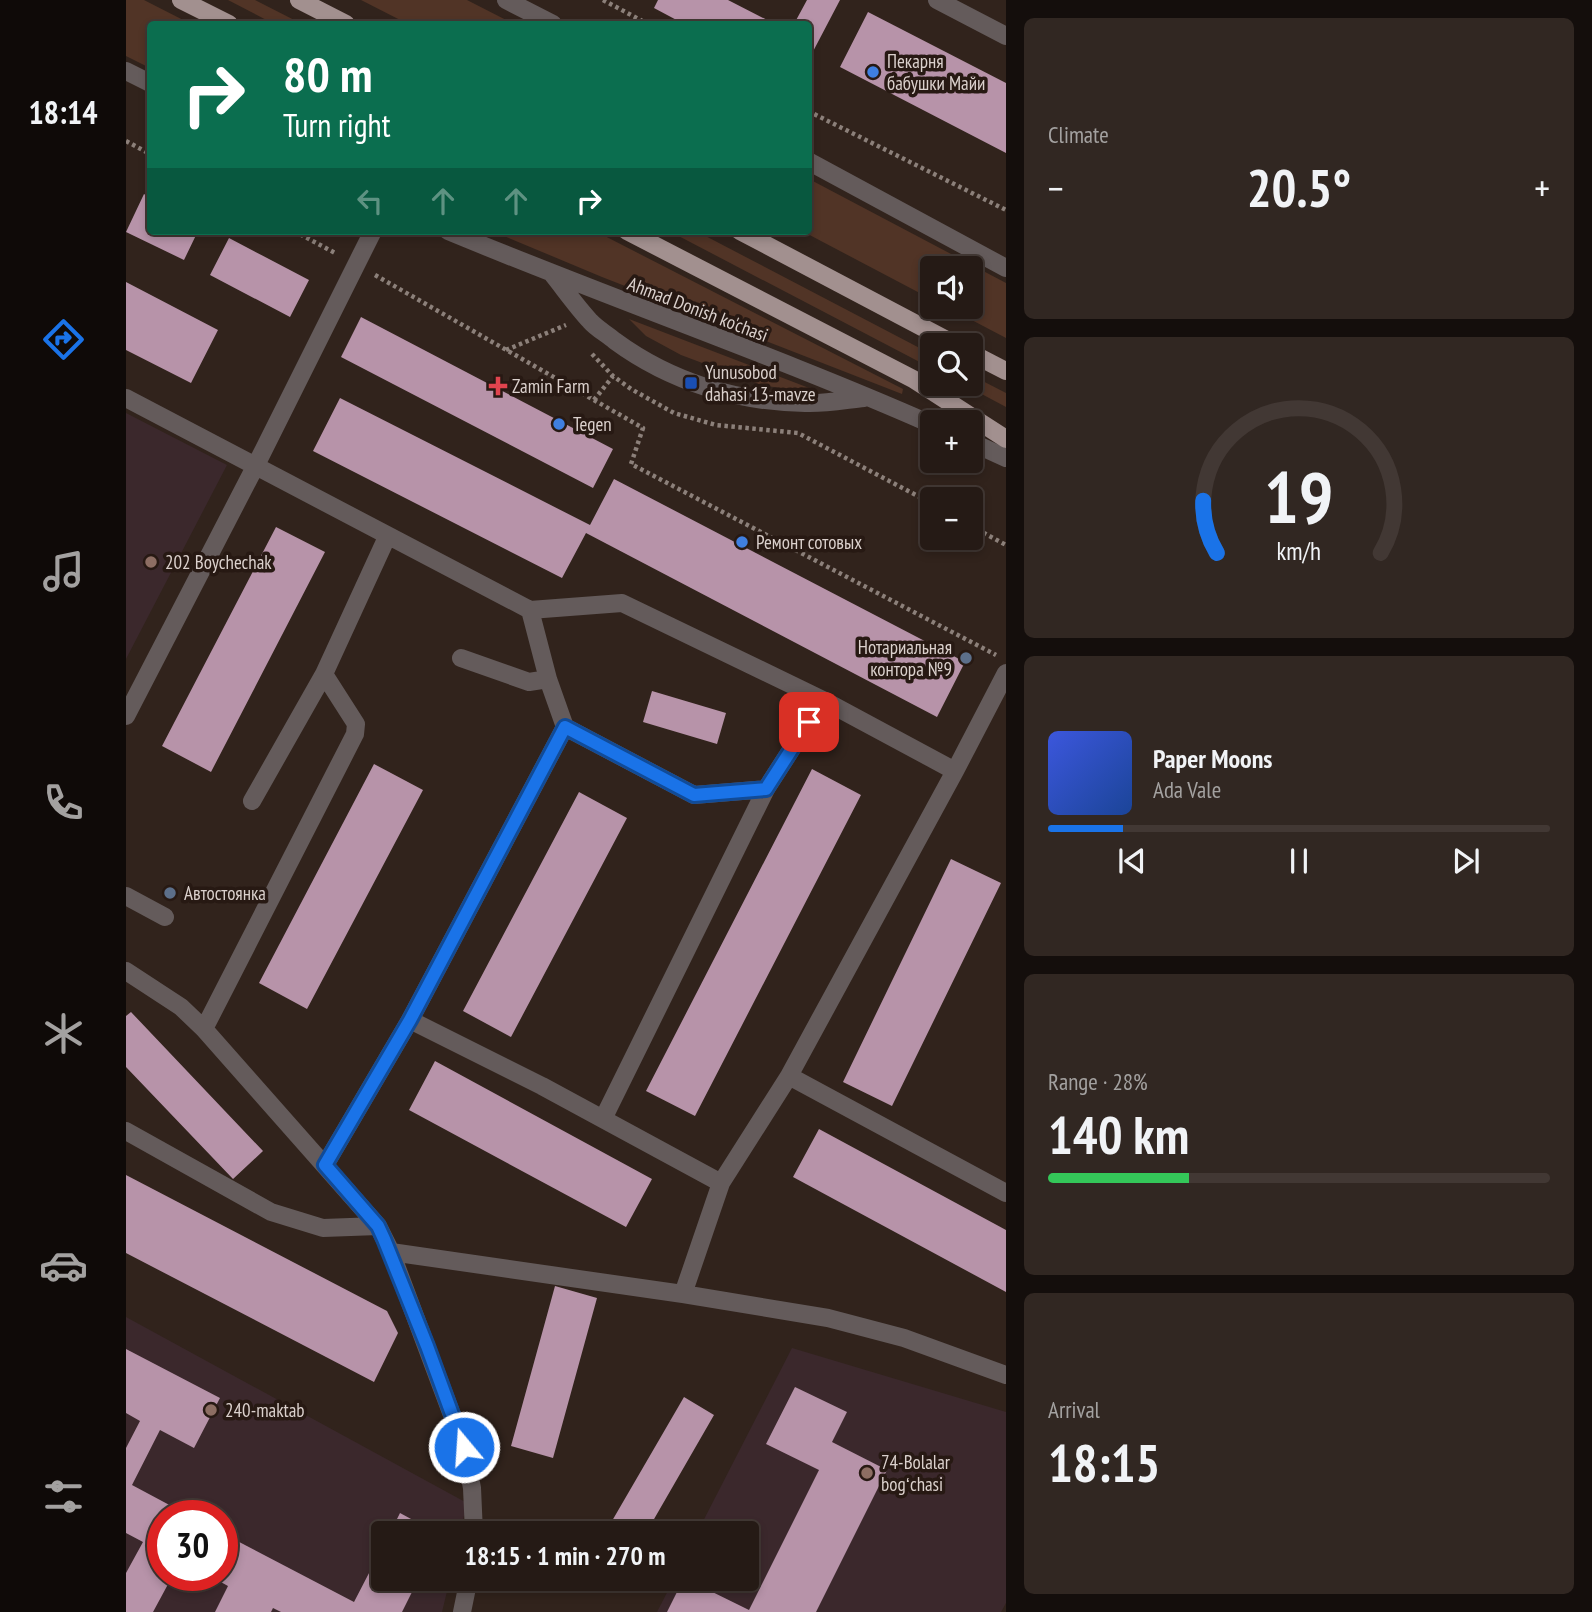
<!DOCTYPE html>
<html lang="en">
<head>
<meta charset="utf-8">
<style>
  body { margin:0; font-family:"PT Sans Narrow",sans-serif; background:#312722; color:#f1f3f6; height:100vh; display:flex; flex-direction:column; font-size:26px; white-space:nowrap }
  * { box-sizing:border-box; margin:0 }
  p { font-size:23px; color:#a3a1a0 }
  .icon { flex:none; width:38px; height:38px; fill:none; stroke:currentColor; stroke-width:2; stroke-linecap:round; stroke-linejoin:round }
  .map { position:relative; flex:1; overflow:hidden }
  .sheet { display:flex; flex-direction:column; gap:18px; padding:18px; background:#140e0c; width:586px }
  .sheet>* { flex:none }
  .guide { position:absolute; left:21px; top:21px; width:665px; height:214px; border-radius:7px; box-shadow:0 4px 10px #0003,0 0 0 2px #423834; background:#0b6e4f; color:#fff; overflow:hidden }
  .controls { position:absolute; left:794px; top:256px; display:grid; gap:14px }
  .controls a { display:grid; place-items:center; width:63px; height:63px; border-radius:7px; background:#251a15; box-shadow:0 4px 10px #0003,0 0 0 2px #423834; font-size:35px }
  .speed { position:absolute; left:21px; top:1500px; display:flex; gap:14px; font-size:35px; font-weight:700; text-align:center }
  .speed>* { display:grid; place-content:center; width:91px; height:91px; border-radius:50%; background:#251a15; box-shadow:0 4px 10px #0003,0 0 0 2px #423834; line-height:1 }
  .speed .limit { border:10px solid #d22; background:#fff; color:#111 }
  .pin { position:absolute; display:grid; place-items:center; width:60px; height:60px; color:#fff; margin:-30px; border-radius:14px; box-shadow:0 4px 10px #0006 }
  .me { position:absolute; width:77px; margin:-38px; rotate:342deg; stroke-linejoin:round; filter:drop-shadow(0 0 5px #0008) }
  .turn { display:flex; align-items:center; gap:24px; height:147px; padding:0 21px; font-size:32px }
  .turn .icon { width:91px; height:91px; stroke-width:2.5 }
  .turn b { display:block; font-size:49px; line-height:60px }
  .lanes { display:flex; align-items:center; height:66px; padding:0 21px; background:#0003; justify-content:center; gap:35px; direction:ltr }
  .lanes .off { opacity:.35 }
  .big { font-size:52px; font-weight:600; line-height:1.1 }
  .sheet .widget { flex:1; display:flex; flex-direction:column; justify-content:center; gap:10px; min-width:0; padding:0 24px; border-radius:10px; background:#312722 }
  .sheet .dial { align-items:center; gap:0 }
  .dial svg { height:182px; overflow:visible; fill:none; stroke:#423834; stroke-width:7; stroke-linecap:round; text-anchor:middle }
  .dial text { fill:#f1f3f6; stroke:none }
  .song { display:flex; align-items:center; gap:21px }
  .cover { width:84px; height:84px; border-radius:10px; background:linear-gradient(135deg,hsl(230 70% 55%),hsl(220 70% 35%)) }
  .played { height:7px; border-radius:4px; background:linear-gradient(90deg,#1a73e8 15%,#423834 15%) }
  .keys { display:flex; justify-content:space-around; direction:ltr }
  .heat { display:flex; justify-content:space-between; align-items:center; font-size:38px; direction:ltr }
  .charge { height:10px; border-radius:5px; background:linear-gradient(90deg,#34c759 28%,#423834 0) }
  .trip { position:absolute; left:245px; top:1521px; width:388px; height:70px; border-radius:7px; background:#251a15; box-shadow:0 4px 10px #0003,0 0 0 2px #423834; font-weight:600; line-height:70px; text-align:center }
  main { display:flex; flex:1; min-height:0 }
  .menu { display:flex; flex-direction:column; width:126px; justify-content:space-around; align-items:center; background:#0f0a08; color:#a3a1a0 }
  .menu .icon { width:49px; height:49px }
  .menu .selected { color:#1a73e8 }
  .menu b { font-size:32px; color:#f1f3f6 }
  .map>svg:first-child { display:block }
  .education { fill:#3b282c; fill-rule:evenodd }
  .green { fill:#513426 }
  .building { fill:#b793a9 }
  .lines { fill:none; stroke-linecap:round; stroke-linejoin:round }
  .path { stroke:#8c807a; stroke-width:4.5; stroke-dasharray:3.5 3.5; stroke-linecap:butt }
  .minor { stroke:#645b5b; stroke-width:18 }
  .major { stroke:#a2908f; stroke-width:18 }
  .route-casing { stroke:#114b97; stroke-width:18 }
  .route { stroke:#1a73e8; stroke-width:12 }
  .shop-dot { fill:#3f7fe0; stroke:#271913; stroke-width:2.5 }
  .transit-dot { fill:#1a4fb4; stroke:#271913; stroke-width:2.5 }
  .health-dot { fill:#e0444e; stroke:#271913; stroke-width:2.5 }
  .education-dot { fill:#8d6e63; stroke:#271913; stroke-width:2.5 }
  .service-dot { fill:#5c6f8a; stroke:#271913; stroke-width:2.5 }
  .labels { text-anchor:middle; dominant-baseline:central; stroke-width:7; stroke-linejoin:round; paint-order:stroke }
  .poi-label { font-size:19px; fill:#dbd1cd; stroke:#271913; text-anchor:start }
  .street-label { font-size:19px; fill:#dbd1cd; stroke:#271913 }
</style>
</head>
<body>
<main>
<nav class="menu">
<b>18:14</b>
<svg class="icon selected" aria-label="directions" viewBox="0 0 24 24"><path d="M12 3l9 9-9 9-9-9zM9 14v-3h6M13 9l2 2-2 2"/></svg>
<svg class="icon" aria-label="music" viewBox="0 0 24 24"><path d="M9 18V5l10-2v13"/><circle cx="6" cy="18" r="3"/><circle cx="16" cy="16" r="3"/></svg>
<svg class="icon" aria-label="phone" viewBox="0 0 24 24"><path d="M5 4h4l2 5-3 2q2 4 5 5l2-3 5 2v4C11 20 4 13 5 4z"/></svg>
<svg class="icon" aria-label="climate" viewBox="0 0 24 24"><path d="M12 3v18M4 7l16 10M4 17L20 7"/></svg>
<svg class="icon" aria-label="car" viewBox="0 0 24 24"><path d="M5 17H2v-5l4-1 3-4h7l3 4 3 1v5h-3M9 17h6M6 11h13"/><circle cx="7" cy="17" r="2"/><circle cx="17" cy="17" r="2"/></svg>
<svg class="icon" aria-label="filters" viewBox="0 0 24 24"><path d="M4 7h16M4 17h16"/><circle cx="9" cy="7" r="2"/><circle cx="15" cy="17" r="2"/></svg>
</nav>
<div class="map">
<svg width="880" height="1612" viewBox="0 0 880 1612">
  <rect width="100%" height="100%" fill="#31231c"/>
  <path class="education" d="M0 413 101 465 0 659Z
    M0 1317 341 1503 334 1533H257V1578L324 1579 316 1612H0ZM37 1516H96V1575H37Z
    M666 1348 880 1412V1603L875 1612H531L548 1579 621 1578V1533H571Z"/>
  <path class="green" d="M0 0H18L65 24H24V68L0 56Z
    M102 0H129L176 24H148Z
    M235 0H341L388 24H282Z
    M683 179 880 283V338L819 306H845V268H807V300L676 231H682Z
    M366 231H469L777 389 776 394 476 277Z
    M543 231H570L807 355V369Z
    M503 319 691 391 661 389 635 385 555 355 520 336Z
    M845 375 880 393V407L835 383H845Z"/>
  <path class="building" d="M532 0H602L649 24H558L528 8Z
    M681 0H714L682 61V24H668Z
    M742 12 880 83V153L714 67Z
    M18 194 24 198V231H72L58 260 0 232Z
    M103 238 183 280 164 317 84 275Z
    M0 282 92 330 65 383 0 350Z
    M235 317 487 449 467 488 215 357Z
    M214 398 464 525 488 479 839 662 811 717 460 533 436 578 187 451Z
    M150 527 199 552 85 772 36 746Z
    M526 691 600 713 591 744 517 722Z
    M248 764 297 790 181 1009 133 983Z
    M686 769 735 795 569 1116 520 1091Z
    M453 792 501 818 385 1037 337 1011Z
    M825 859 875 883 766 1106 717 1082Z
    M5 1012 137 1151 107 1179 0 1067V1016Z
    M309 1061 526 1179 500 1227 283 1110Z
    M693 1129 880 1230V1292L667 1177Z
    M0 1175 261 1311 272 1333 248 1382 0 1253Z
    M429 1286 471 1298 427 1458 385 1446Z
    M0 1349 94 1398 68 1448 34 1430 6 1485 64 1516H37V1575H47L27 1612H0V1573L17 1542 0 1533V1448L14 1421 0 1413Z
    M669 1387 721 1412 706 1442 761 1470 690 1612H541L558 1578 623 1610 693 1470 640 1444Z
    M558 1397 588 1415 520 1533H479Z
    M274 1513 311 1533H264Z
    M96 1533 228 1602 257 1546V1578H293L276 1612H155L147 1608 145 1612H89L102 1586 82 1575H96Z"/>
  <g class="lines">
    <path class="path" d="M477 0 522 24
      M682 111 880 210
      M0 141 24 154
      M168 231 211 254
      M249 275 517 428 505 464 870 655
      M380 350 440 325
      M466 354 487 376 505 389 548 413 590 425 672 433 807 504
      M468 400 487 376
      M845 526 880 545"/>
    <path class="minor" d="M380 0 427 24
      M811 0 880 36
      M0 71 24 83
      M682 161 880 268
      M322 231C483 298 648 355 807 425
      M427 275C439 290 451 307 464 321 471 329 481 334 489 341 545 382 611 402 679 403 699 404 719 400 738 398
      M0 398 404 610 496 603 697 700 829 771
      M845 442 880 458
      M404 610 422 679 439 727 568 795 640 789
      M335 658 403 682 422 679
      M0 716 130 465 247 231
      M439 727 284 1020 416 1086 595 1183
      M126 801 198 674
      M0 896 39 917
      M0 971 55 1007 78 1029 252 1226 265 1252 338 1447 346 1488 348 1533
      M78 1029 229 734 230 724 198 674 261 537
      M663 1076 880 1193
      M477 1119 640 789 697 700
      M0 1131 145 1212 197 1228 252 1226
      M199 1165 284 1020
      M265 1252 557 1294 702 1318 778 1338 880 1375
      M557 1294 595 1183 663 1076 829 771 880 673
      M336 1612 343 1578"/>
    <path class="major" d="M55 0 103 24
      M173 0 220 24
      M501 231 787 379 880 439
      M614 231 830 345
      M845 353 880 371"/>
  </g>
  <g class="lines">
    <g class="route-casing">
      <path id="route" d="M338 1447 301 1346 258 1239 252 1226 199 1165 284 1020 439 727 568 795 640 789 683 722"/>
    </g>
    <use href="#route" class="route"/>
  </g>
  <g class="shop-dot">
    <circle cx="747" cy="72" r="7"/>
    <circle cx="433" cy="424" r="7"/>
    <circle cx="616" cy="542" r="7"/>
  </g>
  <rect class="transit-dot" x="558" y="376" width="14" height="14" rx="3.5"/>
  <path class="health-dot" d="M368.5 375.5h7v7h7v7h-7v7h-7v-7h-7v-7h7z"/>
  <g class="education-dot">
    <circle cx="25" cy="562" r="7"/>
    <circle cx="85" cy="1410" r="7"/>
    <circle cx="741" cy="1473" r="7"/>
  </g>
  <g class="service-dot">
    <circle cx="840" cy="658" r="7"/>
    <circle cx="44" cy="893" r="7"/>
  </g>
  <g class="labels">
    <g class="poi-label">
      <text x="761" y="61">Пекарня<tspan x="761" dy="22">бабушки Майи</tspan></text>
      <text x="579" y="372">Yunusobod<tspan x="579" dy="22">dahasi 13-mavze</tspan></text>
      <text x="386" y="386">Zamin Farm</text>
      <text x="447" y="424">Tegen</text>
      <text x="630" y="542">Ремонт сотовых</text>
      <text x="39" y="562">202 Boychechak</text>
      <text x="826" y="647" text-anchor="end">Нотариальная<tspan x="826" dy="22">контора №9</tspan></text>
      <text x="58" y="893">Автостоянка</text>
      <text x="99" y="1410">240-maktab</text>
      <text x="755" y="1462">74-Bolalar<tspan x="755" dy="22">bogʻchasi</tspan></text>
    </g>
    <g class="street-label">
      <text transform="translate(572 309) rotate(21)">Ahmad Donish ko'chasi</text>
    </g>
  </g>
</svg>
<div class="controls">
<a><svg class="icon" aria-label="sound" viewBox="0 0 24 24"><path d="M4 9h4l5-4v14l-5-4H4zM17 9q2 3 0 6"/></svg></a>
<a><svg class="icon" aria-label="search" viewBox="0 0 24 24"><circle cx="10" cy="10" r="6"/><path d="M15 15l6 6"/></svg></a>
<a>+</a>
<a>−</a>
</div>
<div class="speed"><div class="limit">30</div></div>
<div class="pin" style="left:683px;top:722px;background:#d93025"><svg class="icon" aria-label="arrive" viewBox="0 0 24 24"><path d="M6 21V4h12l-3 4 3 4H6"/></svg></div>
<svg class="me" style="left:338px;top:1447px" viewBox="-20 -20 40 40"><circle r="17" fill="#1a73e8" stroke="#fff" stroke-width="3"/><path d="M0-11L8 9 0 5-8 9z" fill="#fff"/></svg>
<div class="trip">18:15 · 1 min · 270 m</div>
<div class="guide">
<div class="turn"><svg class="icon" aria-label="right" viewBox="0 0 24 24"><path d="M7 20v-9h11M14 6l5 5-5 5"/></svg><div><b>80 m</b>Turn right</div></div>
<div class="lanes"><svg class="icon off" aria-label="left" viewBox="0 0 24 24"><path d="M17 20v-9H6M10 6l-5 5 5 5"/></svg><svg class="icon off" aria-label="ahead" viewBox="0 0 24 24"><path d="M12 20V5M6 11l6-6 6 6"/></svg><svg class="icon off" aria-label="ahead" viewBox="0 0 24 24"><path d="M12 20V5M6 11l6-6 6 6"/></svg><svg class="icon" aria-label="right" viewBox="0 0 24 24"><path d="M7 20v-9h11M14 6l5 5-5 5"/></svg></div>
</div>
</div>
<section class="sheet">
<div class="widget"><p>Climate</p>
<div class="heat"><a>−</a><b class="big">20.5°</b><a>+</a></div>
</div>
<div class="widget dial"><svg viewBox="0 0 100 80">
<path d="M14 69A42 42 0 1 1 86 69"/>
<path d="M14 69A42 42 0 0 1 8 46" stroke="#1a73e8"/>
<text x="50" y="56" font-size="32" font-weight="700">19</text>
<text x="50" y="72" font-size="11">km/h</text>
</svg></div>
<div class="widget">
<div class="song"><i class="cover"></i><div><b>Paper Moons</b><p>Ada Vale</p></div></div>
<div class="played"></div>
<div class="keys"><svg class="icon" aria-label="previous" viewBox="0 0 24 24"><path d="M18 5L8 12l10 7zM5 5v14"/></svg><svg class="icon" aria-label="pause" viewBox="0 0 24 24"><path d="M8 5v14M16 5v14"/></svg><svg class="icon" aria-label="next" viewBox="0 0 24 24"><path d="M6 5l10 7-10 7zM19 5v14"/></svg></div>
</div>
<div class="widget"><p>Range · 28%</p><b class="big">140 km</b><div class="charge"></div></div>
<div class="widget"><p>Arrival</p><b class="big">18:15</b></div>
</section>
</main>
</body>
</html>
